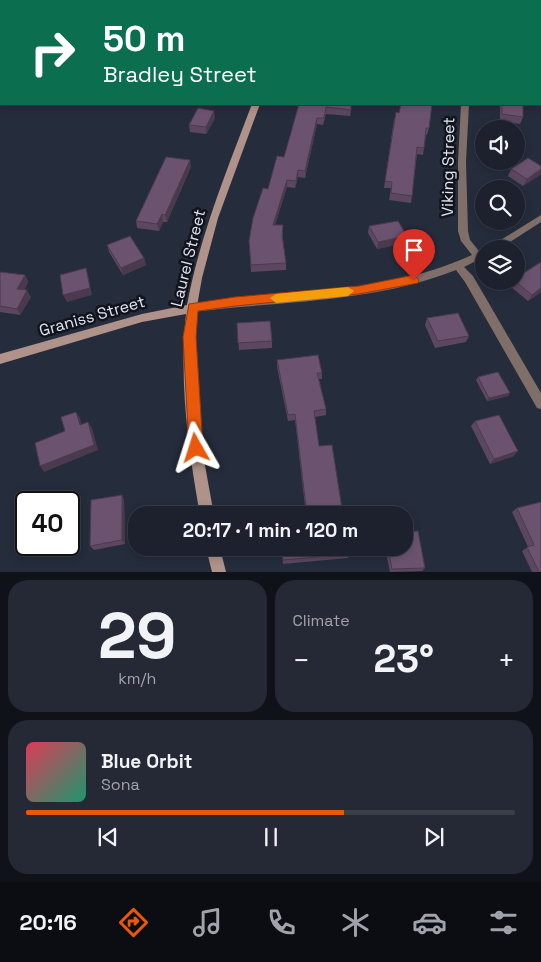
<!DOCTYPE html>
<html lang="en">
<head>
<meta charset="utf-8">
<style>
  body { margin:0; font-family:"Space Grotesk",sans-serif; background:#252935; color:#f1f3f6; height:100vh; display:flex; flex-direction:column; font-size:19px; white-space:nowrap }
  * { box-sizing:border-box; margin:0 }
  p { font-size:16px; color:#a0a3aa }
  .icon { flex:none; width:28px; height:28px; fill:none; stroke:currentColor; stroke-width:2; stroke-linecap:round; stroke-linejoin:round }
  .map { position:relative; height:572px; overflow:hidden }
  .panel { display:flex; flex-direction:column; gap:8px; padding:8px; background:#0f1219; flex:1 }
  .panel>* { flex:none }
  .guide { position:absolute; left:0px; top:0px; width:541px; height:105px; box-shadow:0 2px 8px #0003,0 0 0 1px #3a3e49; background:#0b6e4f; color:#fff; overflow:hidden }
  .controls { position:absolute; left:475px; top:120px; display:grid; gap:10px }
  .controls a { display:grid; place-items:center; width:50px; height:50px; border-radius:50%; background:#1c212d; box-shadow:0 2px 8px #0003,0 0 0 1px #3a3e49; font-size:25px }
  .speed { position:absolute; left:15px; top:491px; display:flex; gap:10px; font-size:25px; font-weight:700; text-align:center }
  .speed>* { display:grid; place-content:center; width:65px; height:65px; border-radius:50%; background:#1c212d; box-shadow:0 2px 8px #0003,0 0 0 1px #3a3e49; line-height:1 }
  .speed .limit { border:2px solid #111; border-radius:8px; background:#fff; color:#111 }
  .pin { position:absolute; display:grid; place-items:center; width:42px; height:42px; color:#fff; margin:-51px -21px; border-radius:50% 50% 50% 0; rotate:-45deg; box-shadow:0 0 5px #0007 }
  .pin .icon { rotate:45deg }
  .me { position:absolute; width:55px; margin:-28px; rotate:354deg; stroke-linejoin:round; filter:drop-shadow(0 0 4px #0008) }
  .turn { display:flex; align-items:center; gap:18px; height:105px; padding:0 20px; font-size:22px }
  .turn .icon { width:65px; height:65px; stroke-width:2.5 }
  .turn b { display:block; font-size:35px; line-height:42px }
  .big { font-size:38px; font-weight:700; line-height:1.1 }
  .panel .widget { flex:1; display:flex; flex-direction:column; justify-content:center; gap:8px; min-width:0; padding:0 18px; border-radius:20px; background:#252935 }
  .panel .dial { align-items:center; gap:0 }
  .dial b { font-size:65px; line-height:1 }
  .song { display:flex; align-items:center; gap:15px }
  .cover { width:60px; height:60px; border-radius:8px; background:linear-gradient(135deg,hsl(350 70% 55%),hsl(160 70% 35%)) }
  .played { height:5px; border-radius:2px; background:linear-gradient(90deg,#ea580c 65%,#3a3e49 65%) }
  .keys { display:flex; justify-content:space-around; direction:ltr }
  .heat { display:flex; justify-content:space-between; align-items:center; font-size:28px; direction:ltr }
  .panel .tiles { flex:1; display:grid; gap:8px; grid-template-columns:1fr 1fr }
  .widget:last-child { grid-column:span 2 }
  .trip { position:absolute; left:128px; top:506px; width:285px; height:50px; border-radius:20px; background:#1c212d; box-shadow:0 2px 8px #0003,0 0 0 1px #3a3e49; font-weight:700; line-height:50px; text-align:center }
  .dock { display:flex; height:80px; justify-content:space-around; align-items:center; background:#0b0d12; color:#a0a3aa }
  .dock .icon { width:35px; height:35px }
  .dock .active { color:#ea580c }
  .dock b { font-size:22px; color:#f1f3f6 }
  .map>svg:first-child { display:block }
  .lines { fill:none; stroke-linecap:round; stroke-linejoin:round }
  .street { fill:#806e68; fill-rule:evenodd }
  .secondary { fill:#af9289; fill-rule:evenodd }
  .wall { fill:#5c4760 }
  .shaded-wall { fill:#4b3a4e }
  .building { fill:#6b5370; stroke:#4b3a4e }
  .route { fill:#ea580c; stroke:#983908 }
  .slow { fill:#f59e0b }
  .labels { text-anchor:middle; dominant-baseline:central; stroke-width:5; stroke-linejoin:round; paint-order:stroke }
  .street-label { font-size:16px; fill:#e1e6f1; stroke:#11141c }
</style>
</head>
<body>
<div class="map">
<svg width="541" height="572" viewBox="0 0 541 572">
  <rect width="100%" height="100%" fill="#252c3c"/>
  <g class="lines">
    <path class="street" d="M465 0H471V1H465Z
      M0 44H1V48H0Z
      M461 104H469L466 162 468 231 470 240 479 251 484 250V257L464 267 473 276 541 393V409L537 408 465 282 456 270C373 303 280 301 193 312L189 311 188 308 189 305 193 304C286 292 385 295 472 255L461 241 458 231V162Z
      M541 215V222L499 249H486Z"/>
    <path class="secondary" d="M252 104H260L218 218 202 278 197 306 194 359 197 404 202 449 214 515H200C188 448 179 381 186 314L142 322 0 364V354L142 314 187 305C200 235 227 170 252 104Z
      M206 548H220L226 572H212Z"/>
  </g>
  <path class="wall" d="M299 104 351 110 350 116 326 114 323 125 317 124 305 178 298 177 295 188 287 187 275 225 283 232V238L286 263V270L251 272 249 241 268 189 284 157 296 115Z
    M500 104H523V117L520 124 500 121Z
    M215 118 206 134 190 132 189 125Z
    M394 119 429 128 427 135H426L424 148 423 155 417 154 412 196 411 203 389 200 391 188H384Z
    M541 166V173L540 175 523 186 508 176 511 169Z
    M191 167 167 222H163L159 231 137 228 136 221Z
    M369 226 405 243 377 249 368 233Z
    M107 245 144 258 146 265 123 275 109 252Z
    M541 262V292L528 301 510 286 513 281H516Z
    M0 272 25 275 28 282 24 290 31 297 20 315 0 312Z
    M427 318 469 336 466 342 435 348 425 325Z
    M237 323 272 341V348L239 350Z
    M277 360 322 373V379H319L326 409V415L315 417 319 446 343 515H306L295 420 288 421 277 367Z
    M478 377 510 393 508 396 487 401 476 380Z
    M475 421 514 456 490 464 471 426Z
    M122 495 124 500 125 544 94 550 90 546Z
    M541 502V572H532L522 551 528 547 512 512 517 508Z
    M281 548H348L350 554 348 558 283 564Z
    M385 548H404L425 568 422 571 390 572Z"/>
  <path class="shaded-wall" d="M214 111 215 118 206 134V127Z
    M317 118V124L305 178V171Z
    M190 160 191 167 167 222 165 215Z
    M541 169V173L540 175 523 186 527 179Z
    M298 170V177L295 188 296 181Z
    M287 180V187L273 231V225Z
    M162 214 163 222 159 231 157 224Z
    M407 236 405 243 377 249 378 242Z
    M144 258 146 265 123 275 121 268Z
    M86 268 88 275 92 295 67 302 63 295Z
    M25 275 28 282 21 295 17 289Z
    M541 288V292L528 301 532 295Z
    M27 290 31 297 20 315 17 309Z
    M510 393 508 396 487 401 489 398Z
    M76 412 80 418 83 431 80 425Z
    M88 422 92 428 98 450 44 472 40 466Z
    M518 451 514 456 490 464 494 459Z
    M122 495 124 500 125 544 122 540Z"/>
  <path class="building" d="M429 0H445V1H429Z
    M500 0H518L519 1H500Z
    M299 104H351V110L326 107 324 118H317L305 171 298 170 296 181 287 180 273 225H283L282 236 286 263 251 265 249 241 253 218 263 188 268 189 277 156 284 157 296 115Z
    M401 104H432L429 128H426L424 148 417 147 412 196 391 193 392 182 385 181 396 112 399 113Z
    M502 104H523V117L502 114Z
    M198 108 214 111 206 127 189 125Z
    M166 157 190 160 165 215 162 214 157 224 136 221Z
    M528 158 541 166V169L527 179 511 169Z
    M398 221 407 236 378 242 369 226Z
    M130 236 144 258 121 268 107 245Z
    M541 262V288L532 295 515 281H516V278Z
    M86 268 90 288 63 295 60 275Z
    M0 272 25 275 17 289 27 290 17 309 0 306Z
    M458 313 469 336 438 341 427 318Z
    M270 321 272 341 238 343 237 323Z
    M318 355 322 373H317L326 409 314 411 319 446 332 445 343 515H307L295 414 288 415 277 360Z
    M498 372 510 393 489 398 478 377Z
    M76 412 80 425 88 422 94 445 40 466 35 443 65 431 61 417Z
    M499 415 518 451 494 459 475 421Z
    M122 495V540L90 546 91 500Z
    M541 502V572H539L527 547 534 545 517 508Z
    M418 531 425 568 392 569 388 548H404V532Z
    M282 548H348L350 554 283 560Z"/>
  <path class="route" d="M414 275 419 280 418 283 359 294 235 306 198 311 196 337 203 448 201 453 196 455 191 453 189 448 183 337 189 304 235 297 359 286Z"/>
  <path class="slow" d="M348 287 354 291 348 296 276 303 270 298 276 294Z"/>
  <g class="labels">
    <g class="street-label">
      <text transform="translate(448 167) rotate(-89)">Viking Street</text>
      <text transform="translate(188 258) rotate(-76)">Laurel Street</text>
      <text transform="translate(92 316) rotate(-16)">Graniss Street</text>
    </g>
  </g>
</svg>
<div class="controls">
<a><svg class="icon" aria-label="sound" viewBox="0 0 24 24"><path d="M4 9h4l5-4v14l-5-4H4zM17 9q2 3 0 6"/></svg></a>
<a><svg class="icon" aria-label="search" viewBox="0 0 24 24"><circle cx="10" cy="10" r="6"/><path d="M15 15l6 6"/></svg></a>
<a><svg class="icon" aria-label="layers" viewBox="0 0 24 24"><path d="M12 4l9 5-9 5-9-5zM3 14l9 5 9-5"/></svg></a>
</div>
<div class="speed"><div class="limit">40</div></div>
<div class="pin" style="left:414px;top:280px;background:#d93025"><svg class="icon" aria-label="arrive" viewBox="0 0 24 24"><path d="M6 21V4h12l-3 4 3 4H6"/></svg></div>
<svg class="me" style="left:196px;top:448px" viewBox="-20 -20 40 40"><path d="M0-17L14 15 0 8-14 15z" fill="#ea580c" stroke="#fff" stroke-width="4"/></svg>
<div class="trip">20:17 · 1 min · 120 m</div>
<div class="guide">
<div class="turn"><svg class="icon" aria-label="right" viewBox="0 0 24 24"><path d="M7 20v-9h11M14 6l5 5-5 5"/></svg><div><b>50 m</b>Bradley Street</div></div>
</div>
</div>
<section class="panel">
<div class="tiles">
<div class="widget dial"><b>29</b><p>km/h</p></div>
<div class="widget"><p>Climate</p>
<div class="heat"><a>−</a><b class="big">23°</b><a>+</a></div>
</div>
<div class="widget">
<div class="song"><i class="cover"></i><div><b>Blue Orbit</b><p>Sona</p></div></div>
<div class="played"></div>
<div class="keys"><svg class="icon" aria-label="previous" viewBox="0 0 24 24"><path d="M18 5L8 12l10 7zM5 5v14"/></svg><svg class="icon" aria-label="pause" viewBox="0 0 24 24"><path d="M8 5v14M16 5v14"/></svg><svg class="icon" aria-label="next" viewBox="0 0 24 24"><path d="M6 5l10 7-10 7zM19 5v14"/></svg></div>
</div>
</div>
</section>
<nav class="dock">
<b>20:16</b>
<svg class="icon active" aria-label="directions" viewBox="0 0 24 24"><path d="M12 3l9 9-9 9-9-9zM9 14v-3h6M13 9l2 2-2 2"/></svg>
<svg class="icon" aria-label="music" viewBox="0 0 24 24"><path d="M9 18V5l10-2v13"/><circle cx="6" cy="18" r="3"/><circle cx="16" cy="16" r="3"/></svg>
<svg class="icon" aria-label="phone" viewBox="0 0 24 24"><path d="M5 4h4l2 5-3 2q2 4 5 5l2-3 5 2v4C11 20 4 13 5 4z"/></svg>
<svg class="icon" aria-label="climate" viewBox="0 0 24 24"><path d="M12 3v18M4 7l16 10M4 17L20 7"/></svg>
<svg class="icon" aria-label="car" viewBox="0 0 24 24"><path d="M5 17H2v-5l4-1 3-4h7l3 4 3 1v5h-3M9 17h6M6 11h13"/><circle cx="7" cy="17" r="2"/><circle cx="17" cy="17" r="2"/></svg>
<svg class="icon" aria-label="filters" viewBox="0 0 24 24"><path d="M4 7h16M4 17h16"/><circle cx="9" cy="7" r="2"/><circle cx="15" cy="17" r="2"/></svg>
</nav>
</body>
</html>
